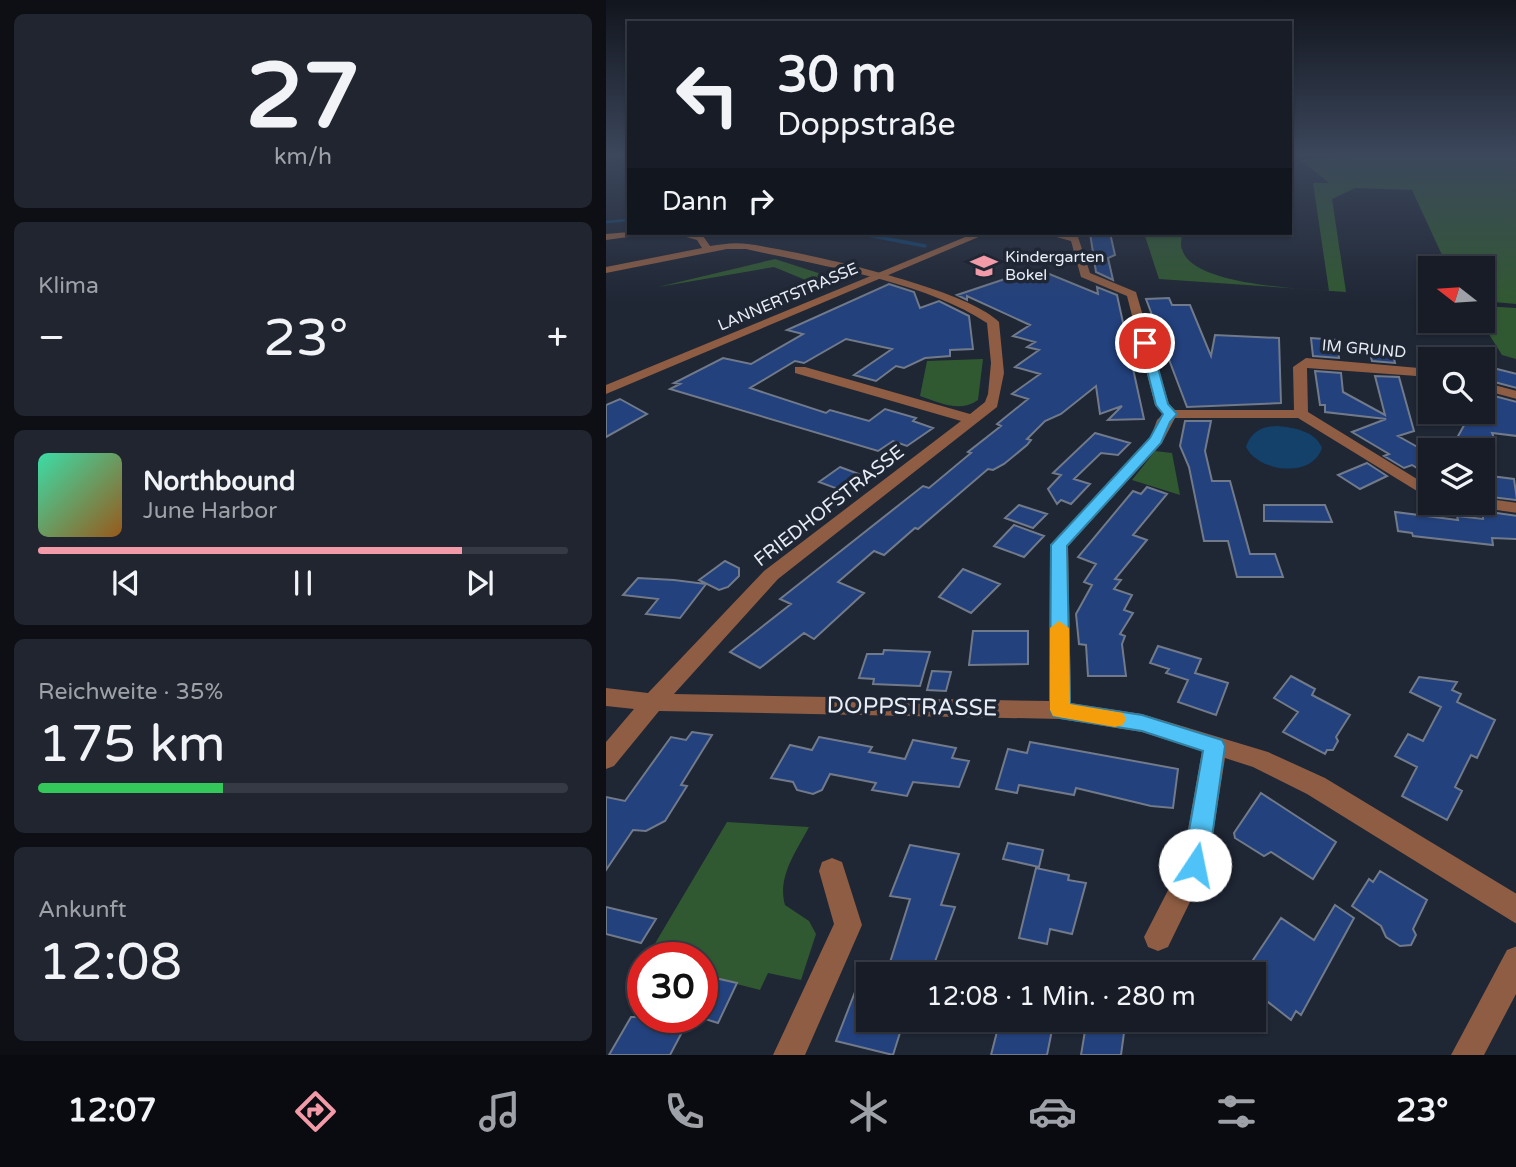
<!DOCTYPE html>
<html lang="de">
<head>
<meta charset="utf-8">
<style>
  body { margin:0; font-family:"Varela Round",sans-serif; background:#20252f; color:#f1f3f6; height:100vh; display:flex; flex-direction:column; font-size:26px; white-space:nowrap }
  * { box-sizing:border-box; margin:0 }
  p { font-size:23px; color:#9ea1a7 }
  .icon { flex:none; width:38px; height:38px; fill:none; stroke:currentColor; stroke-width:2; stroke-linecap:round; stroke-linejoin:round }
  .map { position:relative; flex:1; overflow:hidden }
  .side { display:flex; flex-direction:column; gap:14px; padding:14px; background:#0d0f15; width:606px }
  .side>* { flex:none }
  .top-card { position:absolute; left:21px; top:21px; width:665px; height:214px; border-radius:0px; box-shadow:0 2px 5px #0004,0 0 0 2px #363a44; background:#171c27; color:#f1f3f6; overflow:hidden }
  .needle { width:46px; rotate:287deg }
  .fabs { position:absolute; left:812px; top:256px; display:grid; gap:14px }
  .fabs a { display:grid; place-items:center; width:77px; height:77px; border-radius:0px; background:#171c27; box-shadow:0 2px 5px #0004,0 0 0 2px #363a44; font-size:35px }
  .speed { position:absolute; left:21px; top:942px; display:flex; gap:14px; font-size:35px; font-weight:700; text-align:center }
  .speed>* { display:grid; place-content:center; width:91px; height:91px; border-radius:50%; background:#171c27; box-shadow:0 2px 5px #0004,0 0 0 2px #363a44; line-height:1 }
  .speed .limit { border:10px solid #d22; background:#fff; color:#111 }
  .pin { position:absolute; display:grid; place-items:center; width:60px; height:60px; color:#fff; margin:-30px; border:4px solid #fff; border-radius:50%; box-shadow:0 2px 7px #0007 }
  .me { position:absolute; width:77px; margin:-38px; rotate:11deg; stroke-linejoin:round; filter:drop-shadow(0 0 5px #0008) }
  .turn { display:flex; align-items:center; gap:24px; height:147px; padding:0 35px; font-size:32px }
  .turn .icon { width:91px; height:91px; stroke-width:2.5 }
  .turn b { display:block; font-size:49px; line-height:60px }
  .then { display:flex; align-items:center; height:66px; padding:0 35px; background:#0003; gap:14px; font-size:26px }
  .big { font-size:52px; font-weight:600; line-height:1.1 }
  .side .tile { flex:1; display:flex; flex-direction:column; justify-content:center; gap:10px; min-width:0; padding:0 24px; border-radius:10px; background:#20252f }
  .side .dial { align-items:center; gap:0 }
  .dial b { font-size:91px; line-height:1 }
  .song { display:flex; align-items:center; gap:21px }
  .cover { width:84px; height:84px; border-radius:10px; background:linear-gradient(135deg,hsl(160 70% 55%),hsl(30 70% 35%)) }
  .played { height:7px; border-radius:4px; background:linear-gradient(90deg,#f39aa9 80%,#363a44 80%) }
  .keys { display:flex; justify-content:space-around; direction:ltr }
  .heat { display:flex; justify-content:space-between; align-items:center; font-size:38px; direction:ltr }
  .charge { height:10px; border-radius:5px; background:linear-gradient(90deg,#34c759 35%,#363a44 0) }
  .trip { position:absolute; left:250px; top:962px; width:410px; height:70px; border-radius:0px; background:#171c27; box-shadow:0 2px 5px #0004,0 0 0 2px #363a44; font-weight:600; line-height:70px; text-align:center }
  .tab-bar { display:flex; height:112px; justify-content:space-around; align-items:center; background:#090b10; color:#9ea1a7 }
  .tab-bar .icon { width:49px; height:49px }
  .tab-bar .active { color:#f39aa9 }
  .tab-bar b { font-size:32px; color:#f1f3f6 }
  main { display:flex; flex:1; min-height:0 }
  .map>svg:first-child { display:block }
  .green { fill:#315931 }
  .water { fill:#14416a }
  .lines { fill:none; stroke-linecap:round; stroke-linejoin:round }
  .stream-far1 { stroke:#14416a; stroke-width:2.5 }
  .stream { stroke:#14416a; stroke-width:3.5 }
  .building { fill:#23417d; stroke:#717a8a; stroke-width:2 }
  .minor { fill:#8e5d43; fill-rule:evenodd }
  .tertiary { fill:#8e5d43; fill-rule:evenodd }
  .route { fill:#4fc3f7; stroke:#337fa1; stroke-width:2 }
  .slow { fill:#f59e0b }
  .labels { text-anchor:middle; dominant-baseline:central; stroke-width:7; stroke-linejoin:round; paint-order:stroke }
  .far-poi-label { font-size:16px; fill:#e7ecf5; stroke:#1f2634; text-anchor:start }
  .far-street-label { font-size:16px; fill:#e7ecf5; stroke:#1f2634 }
  .street-label { font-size:19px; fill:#e7ecf5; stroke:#1f2634 }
  .near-street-label { font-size:23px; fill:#e7ecf5; stroke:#1f2634 }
</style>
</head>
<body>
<main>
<section class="side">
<div class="tile dial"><b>27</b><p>km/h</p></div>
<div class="tile"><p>Klima</p>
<div class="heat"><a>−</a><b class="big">23°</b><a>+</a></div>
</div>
<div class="tile">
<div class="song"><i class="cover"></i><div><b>Northbound</b><p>June Harbor</p></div></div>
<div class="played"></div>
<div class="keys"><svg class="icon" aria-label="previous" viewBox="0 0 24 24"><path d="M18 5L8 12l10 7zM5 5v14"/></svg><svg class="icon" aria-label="pause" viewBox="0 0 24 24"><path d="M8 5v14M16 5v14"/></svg><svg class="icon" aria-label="next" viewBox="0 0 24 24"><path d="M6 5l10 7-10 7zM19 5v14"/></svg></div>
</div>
<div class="tile"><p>Reichweite · 35%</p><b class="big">175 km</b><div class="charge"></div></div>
<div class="tile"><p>Ankunft</p><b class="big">12:08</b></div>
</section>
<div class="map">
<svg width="911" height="1055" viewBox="0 0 911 1055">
  <rect width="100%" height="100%" fill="#1f2634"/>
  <path class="green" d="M765 155H910V304L877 301V268H842L806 190 749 188 726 199 740 292 553 279 538 233H576C576 238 574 245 576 249 585 285 691 288 723 291L707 183H723L695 160Z
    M169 259 237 281 219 288 168 267 52 287Z
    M877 306 910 308V359L896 355 874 320Z
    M377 359 372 400C353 413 335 403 314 396L321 361Z
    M549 451 566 453 574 495 526 480Z
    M121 822 203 827C190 852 171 877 179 905L203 921 210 934 195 980 162 973 154 990 96 975V957H41Z"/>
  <path class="water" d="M672 426C689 428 709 431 716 448 706 479 652 472 640 447 645 431 657 426 672 426Z"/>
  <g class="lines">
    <path class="stream-far1" d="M0 222 23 220"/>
    <path class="stream" d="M251 233 319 246"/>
  </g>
  <path class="building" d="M484 233H504L509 255 502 258 507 280 490 272Z
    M436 271 492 294 491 287 511 295 538 419 502 420 516 406 494 414 490 386 455 414 439 421 421 439 425 440 421 445 398 464 387 470 382 469 312 529 309 528 278 555 268 551 232 582 258 593 208 639 198 633 154 668 124 652 185 604 174 599 317 486 323 488 365 453 362 452 395 426 391 424 422 399 406 394 434 374 409 367 433 350 421 347 429 342 407 336 424 325 361 296V300L351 295 417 273 423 276Z
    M283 284 308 292 314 308 333 301 363 316 367 349 344 350V356L319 358 298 368 290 366 270 381 248 375 286 349 240 339 198 363 189 361 144 388 220 413 224 410 263 421 279 409 310 418 307 421 327 428 301 446 287 441 272 451 64 389 74 384 68 383 117 358 145 364 197 334 181 330Z
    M563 298 566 305H584L605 356 609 335 673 338 675 403 581 407 540 299Z
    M705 338 731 340 733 358 707 356Z
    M762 347 786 349 789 363 766 361Z
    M887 368 911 374V388L881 380Z
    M709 371 735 373 737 392 779 415 769 376 793 377 808 431 792 436 824 454V476L806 465 798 468 778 456 783 454 746 432 780 419 719 412V405H714Z
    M877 393 911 402V436L886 433 889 440 876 441 851 438 866 411H877Z
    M14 399 41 414 0 437V405Z
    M579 421H605L599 451 606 481H624L644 554H669L677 577H631L622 541H598L583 467 574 446Z
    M489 433 524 443 512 455 495 453 468 479 484 484 465 504 455 500 451 504 442 489 455 475 447 473Z
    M761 463 781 476 754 489 732 475Z
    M234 467 261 477 240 492 213 482Z
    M877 475 908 479 911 500 877 496Z
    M541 487 561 494 527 535 541 540 509 579 515 580 508 589 526 595 518 610 527 613 514 634 519 636 516 644 520 676H482L480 645 473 644 470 614 486 585 478 582 490 564 472 557 527 491 535 494Z
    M413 505 441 514 427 528 399 518Z
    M658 505H719L726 522 658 521Z
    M877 511 911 516V539L886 538 887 545 807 536 806 533 792 531 789 512 852 520 851 516 877 519Z
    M408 525 438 536 418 557 388 546Z
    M119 561 133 568V576L122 587 113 590 93 580Z
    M357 569 394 584 365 613 333 597Z
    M32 578 68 580 100 584 74 618 40 614 52 599 17 595Z
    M367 631H422V664L363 665Z
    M552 646 595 659 589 673 622 683 610 715 572 702 582 680 560 673 563 669 544 663Z
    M278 650 324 652 314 686 267 684 268 679 253 678 261 654H277Z
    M326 671 345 672 340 691 321 690Z
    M685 676 709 689 706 695 744 715 730 737 732 741 727 750H721L719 754 677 732 692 712 668 698Z
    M813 677 851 682 846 690 855 694 851 702 889 720 871 758 865 755 849 787 856 791 841 820 796 796 811 767 789 756 802 734 817 741 835 707 804 692Z
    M86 732 106 735 75 785 81 786 59 821 40 831 27 830 0 870V797L19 801 65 737 80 740Z
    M213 737 266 747 263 752 299 759 307 740 350 748 346 758 363 761 353 787 307 782 301 796 266 790 270 783 224 774 216 790 207 794 191 790 187 782 165 778 184 745 206 750Z
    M424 742 572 769 567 808 545 806 470 788 468 795 413 785 411 793 390 789 402 749 421 753Z
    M655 793 730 842 707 879 665 852 658 856 629 838 628 833Z
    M402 843 437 850 433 867 397 859Z
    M304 845 353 854 335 905 349 907 324 975H280L304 899 284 896Z
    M430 868 463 875 462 880 480 883 466 934 444 929 441 944 413 938Z
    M774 871 821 900 807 929 810 935 805 945 794 946 780 937 775 926 746 906 763 879 767 882Z
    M729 905 748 918 695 1015 690 1011 685 1020 648 991V975H637L675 918 708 940Z
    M0 907 50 919 35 943 0 934Z
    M261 961 262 1020H298L287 1055 230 1041Z
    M96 975 131 983 112 1023 96 1018Z
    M25 1017H84L64 1055H3Z
    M394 1020H448L441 1055H385Z
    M480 1025 518 1033 515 1055H475Z"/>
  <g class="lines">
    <path class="minor" d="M23 232V233H51L0 240V234Z
      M66 233 97 236 104 246C117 244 129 242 142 244 193 251 360 288 393 322L398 373 391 407 172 579 68 694 443 701 444 545 544 439 551 420 557 414 549 405 521 296 475 277 465 241 436 233 472 237 484 273 530 292 563 404 569 410H688L687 367 700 358 824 369V377L701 368 702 412 824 487V499L692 418H569L556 443 462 546 465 703 536 714 662 752 719 778 911 894V924L701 794 647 767 619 758 602 865 562 947 552 951 542 947 538 937 576 863 596 751 536 732 454 719 53 711 8 766 0 769V742L28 709 0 706V688L42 693 158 571 355 421 189 373V367H199L364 414 379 402 382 394 385 363 381 323C318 281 215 266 140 249H121L0 273V267L96 248 91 240Z
      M877 382 911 391V399L877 390Z
      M877 498 911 503V513L870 507 862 502H877Z
      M226 858 236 862 256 925 199 1055H167L228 924 213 871 216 862Z
      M911 946V992L878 1055H845L901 950Z"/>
    <path class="tertiary" d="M369 233H382L0 394V385Z"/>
  </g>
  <linearGradient id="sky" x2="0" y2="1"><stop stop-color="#11151d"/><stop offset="0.51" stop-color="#3c475c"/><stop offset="1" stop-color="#3c475c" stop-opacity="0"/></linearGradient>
  <rect width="911" height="303" fill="url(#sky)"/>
  <path class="route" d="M539 340 545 343 562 404 571 414 564 422 555 443 461 546 464 704 536 715 616 740 619 746 602 865 598 873 589 876 581 873 577 865 597 751 536 731 454 718 447 716 444 710 445 545 544 438 557 414 550 405 534 343Z"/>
  <path class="slow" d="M453 621 463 628 464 704 517 713 520 719 517 725 509 727 447 716 444 710V628Z"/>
  <defs>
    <g id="school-bare" transform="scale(2.1)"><path d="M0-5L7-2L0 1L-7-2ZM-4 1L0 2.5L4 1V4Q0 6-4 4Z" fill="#f39aa9" stroke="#1f2634" stroke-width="2.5" paint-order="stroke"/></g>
  </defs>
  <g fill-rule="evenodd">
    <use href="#school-bare" x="378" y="266"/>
  </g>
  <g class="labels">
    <g class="far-poi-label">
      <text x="399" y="257">Kindergarten<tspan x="399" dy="18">Bokel</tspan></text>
    </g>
    <g class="far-street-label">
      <text transform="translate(182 297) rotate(-23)">LANNERTSTRASSE</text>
      <text transform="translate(758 349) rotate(5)">IM GRUND</text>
    </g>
    <g class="street-label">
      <text transform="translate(223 506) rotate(-38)">FRIEDHOFSTRASSE</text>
    </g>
    <g class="near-street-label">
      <text transform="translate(306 707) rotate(1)">DOPPSTRASSE</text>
    </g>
  </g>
</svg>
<div class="fabs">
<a><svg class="needle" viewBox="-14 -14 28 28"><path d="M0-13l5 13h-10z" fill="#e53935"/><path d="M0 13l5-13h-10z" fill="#9ea1a7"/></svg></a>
<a><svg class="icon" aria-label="search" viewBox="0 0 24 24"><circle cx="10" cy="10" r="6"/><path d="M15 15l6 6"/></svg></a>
<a><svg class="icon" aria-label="layers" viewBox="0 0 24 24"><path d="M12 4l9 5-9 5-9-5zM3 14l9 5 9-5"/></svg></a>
</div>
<div class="speed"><div class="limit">30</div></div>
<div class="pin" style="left:539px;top:343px;background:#d93025"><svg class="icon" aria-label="arrive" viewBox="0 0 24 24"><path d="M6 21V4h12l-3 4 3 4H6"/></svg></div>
<svg class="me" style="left:589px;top:865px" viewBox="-20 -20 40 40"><circle r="19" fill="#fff"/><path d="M0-13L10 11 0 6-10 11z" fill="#4fc3f7"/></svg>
<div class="trip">12:08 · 1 Min. · 280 m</div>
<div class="top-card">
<div class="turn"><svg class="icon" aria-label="left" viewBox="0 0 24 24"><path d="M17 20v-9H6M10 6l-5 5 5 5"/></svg><div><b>30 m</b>Doppstraße</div></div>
<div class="then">Dann<svg class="icon" aria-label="right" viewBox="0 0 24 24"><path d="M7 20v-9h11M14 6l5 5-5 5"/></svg></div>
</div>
</div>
</main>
<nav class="tab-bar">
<b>12:07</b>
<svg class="icon active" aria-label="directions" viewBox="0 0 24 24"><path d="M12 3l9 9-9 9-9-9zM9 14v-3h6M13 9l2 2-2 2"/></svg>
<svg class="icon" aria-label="music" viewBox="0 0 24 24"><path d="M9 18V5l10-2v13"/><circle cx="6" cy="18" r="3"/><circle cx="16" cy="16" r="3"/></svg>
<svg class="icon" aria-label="phone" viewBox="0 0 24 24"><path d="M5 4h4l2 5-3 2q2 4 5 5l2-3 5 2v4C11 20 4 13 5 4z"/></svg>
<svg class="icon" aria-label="climate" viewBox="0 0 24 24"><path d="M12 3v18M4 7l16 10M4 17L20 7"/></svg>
<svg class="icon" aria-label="car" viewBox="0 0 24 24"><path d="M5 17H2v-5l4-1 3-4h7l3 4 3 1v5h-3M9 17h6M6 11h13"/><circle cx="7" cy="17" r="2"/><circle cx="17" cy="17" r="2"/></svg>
<svg class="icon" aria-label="filters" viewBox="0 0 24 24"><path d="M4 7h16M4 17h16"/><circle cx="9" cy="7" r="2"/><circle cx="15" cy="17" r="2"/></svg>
<b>23°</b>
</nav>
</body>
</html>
